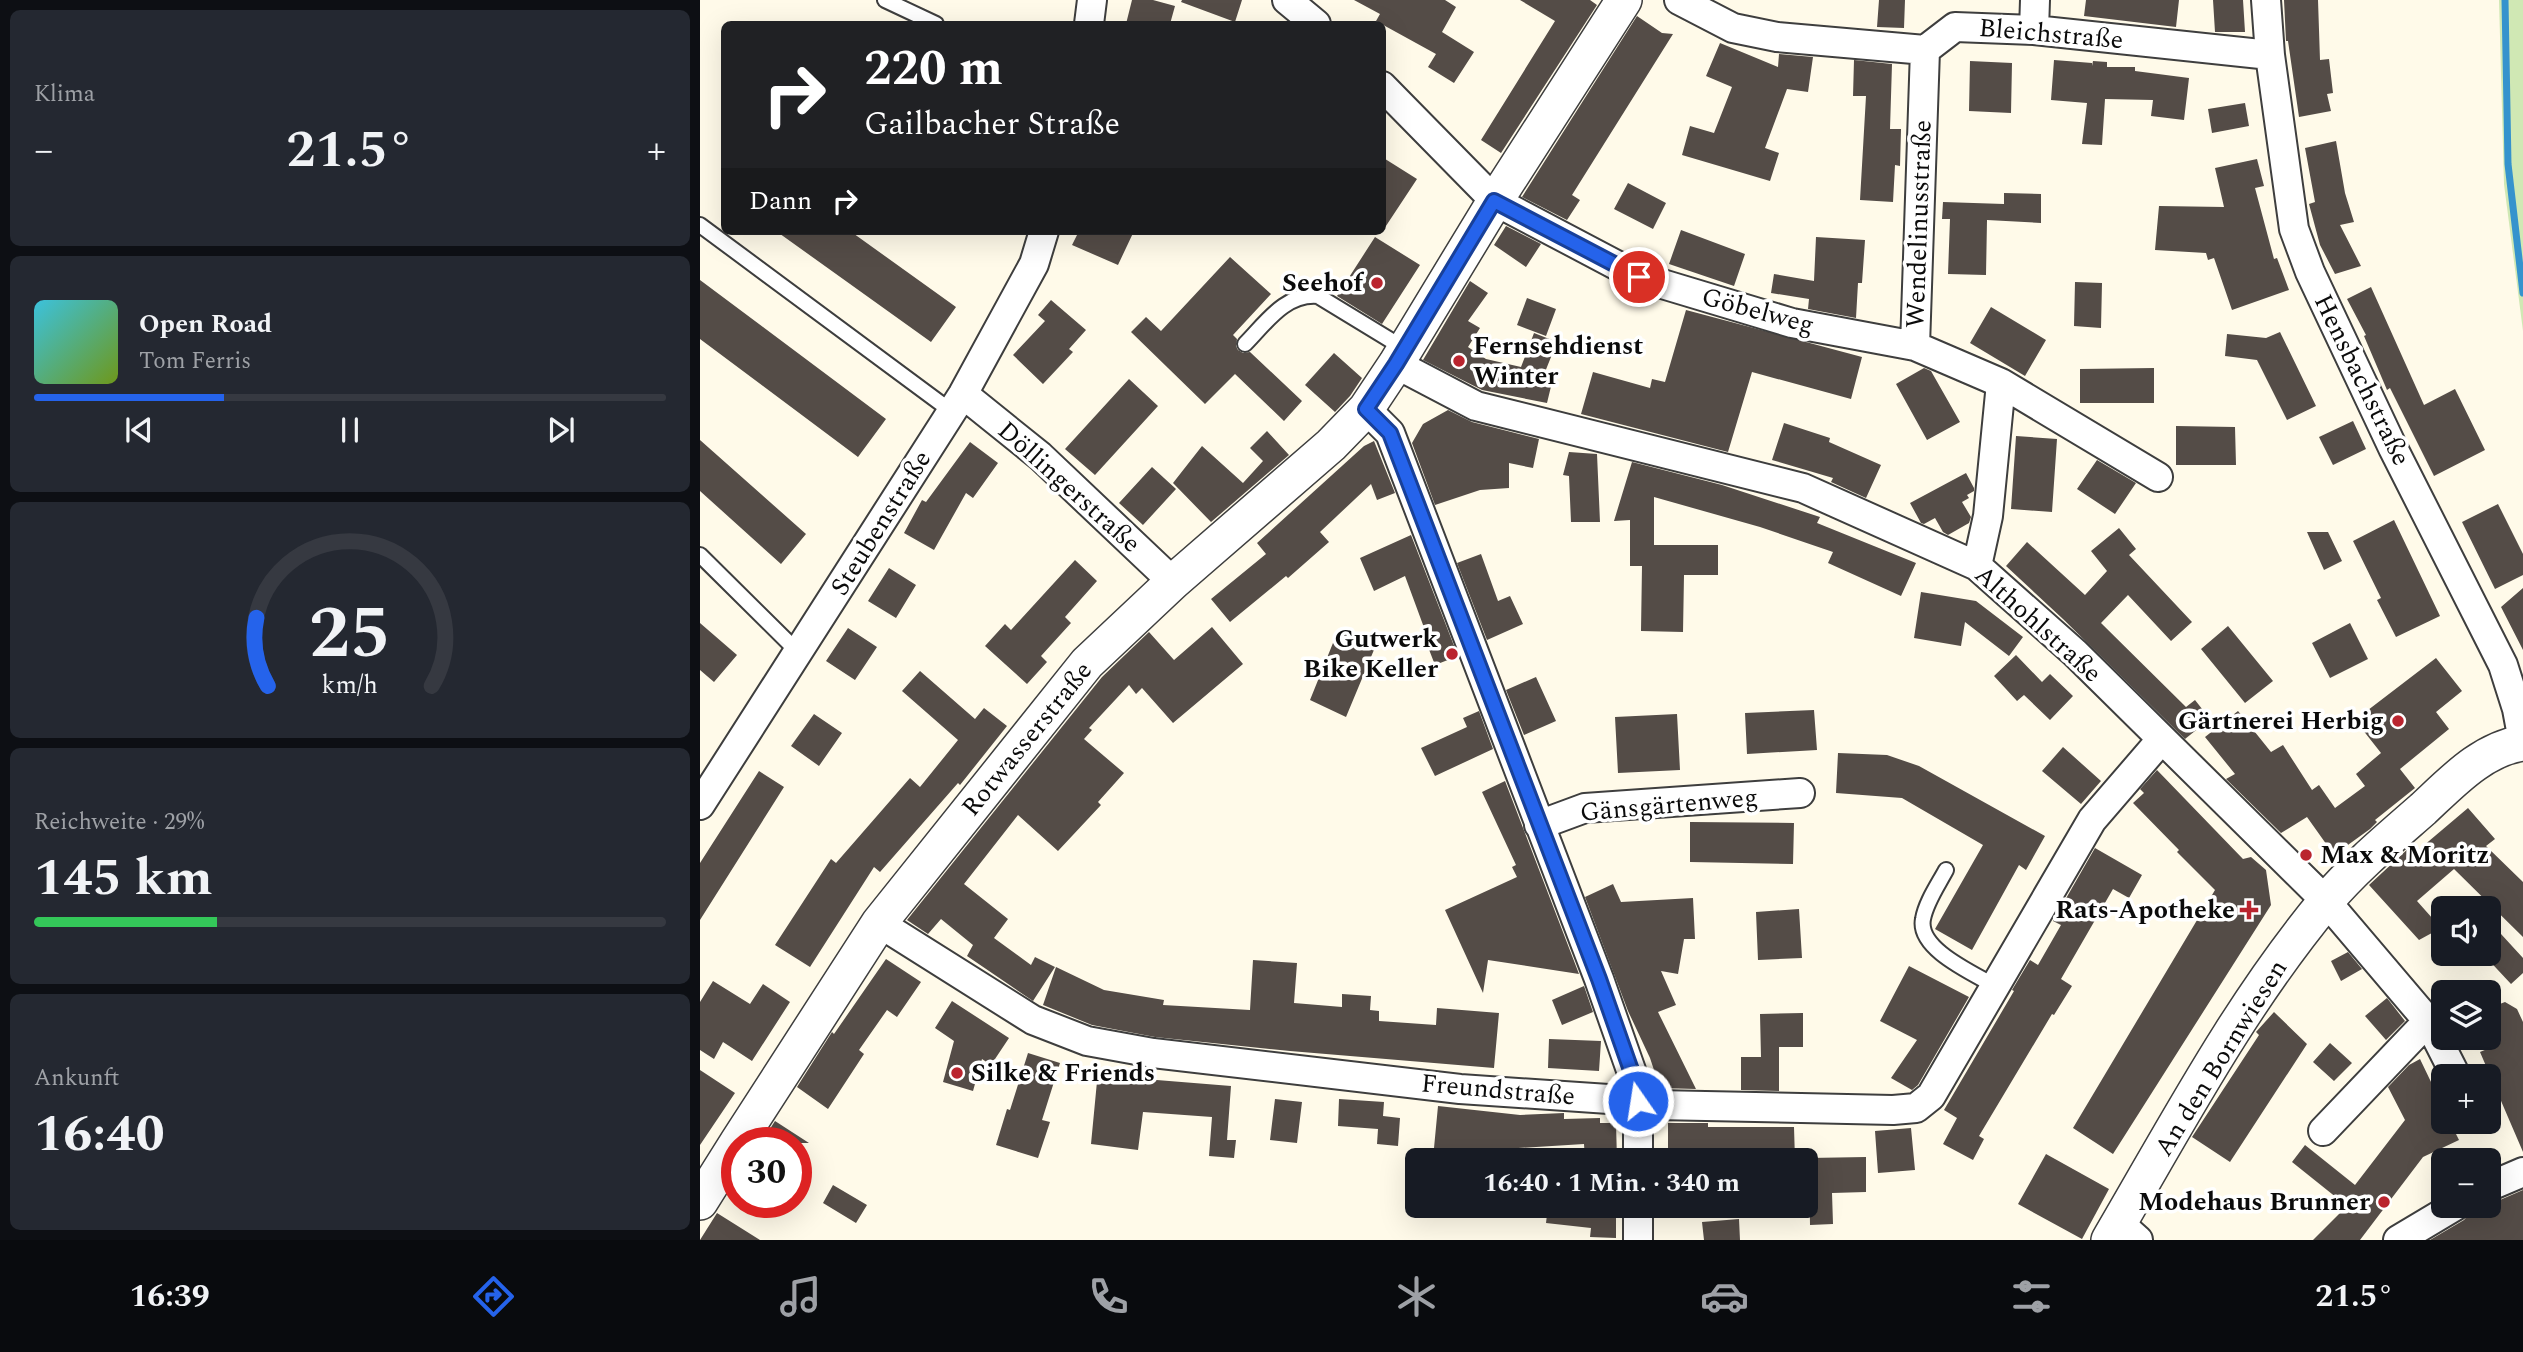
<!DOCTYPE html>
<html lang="de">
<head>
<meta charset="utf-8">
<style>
  body { margin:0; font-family:Spectral,serif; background:#242831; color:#f1f3f6; height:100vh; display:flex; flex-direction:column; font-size:26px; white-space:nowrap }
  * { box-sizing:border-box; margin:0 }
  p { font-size:23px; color:#9ea1a6 }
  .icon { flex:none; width:38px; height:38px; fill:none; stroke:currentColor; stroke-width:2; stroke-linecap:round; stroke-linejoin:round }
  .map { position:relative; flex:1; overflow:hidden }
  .drawer { display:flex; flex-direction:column; gap:10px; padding:10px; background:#0d0f14; width:700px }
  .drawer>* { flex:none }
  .top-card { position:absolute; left:21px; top:21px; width:665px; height:214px; border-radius:10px; box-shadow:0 7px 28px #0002; background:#202124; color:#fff; overflow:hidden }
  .buttons { position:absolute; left:1731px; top:896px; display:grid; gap:14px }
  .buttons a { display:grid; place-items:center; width:70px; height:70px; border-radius:10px; background:#171b24; box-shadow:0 7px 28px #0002; font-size:35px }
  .speed { position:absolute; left:21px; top:1127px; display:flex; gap:14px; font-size:35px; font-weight:700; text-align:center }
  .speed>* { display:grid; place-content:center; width:91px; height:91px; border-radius:50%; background:#171b24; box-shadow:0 7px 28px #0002; line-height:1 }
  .speed .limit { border:10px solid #d22; background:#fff; color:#111 }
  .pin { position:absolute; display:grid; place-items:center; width:60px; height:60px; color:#fff; margin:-30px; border:4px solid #fff; border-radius:50%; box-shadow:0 2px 7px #0007 }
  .me { position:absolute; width:77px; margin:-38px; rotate:347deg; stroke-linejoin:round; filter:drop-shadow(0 0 5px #0008) }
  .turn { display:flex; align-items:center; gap:24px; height:147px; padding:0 28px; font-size:32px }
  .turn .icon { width:91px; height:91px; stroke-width:2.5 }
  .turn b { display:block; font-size:49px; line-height:60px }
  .then { display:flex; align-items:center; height:66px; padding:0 28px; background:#0003; gap:14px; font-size:26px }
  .big { font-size:52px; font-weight:700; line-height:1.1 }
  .drawer .card { flex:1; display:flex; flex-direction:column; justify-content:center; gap:10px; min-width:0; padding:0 24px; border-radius:10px; background:#242831 }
  .drawer .dial { align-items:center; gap:0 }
  .dial svg { height:182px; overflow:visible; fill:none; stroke:#363941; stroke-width:7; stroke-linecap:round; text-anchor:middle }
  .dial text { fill:#f1f3f6; stroke:none }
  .song { display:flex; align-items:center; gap:21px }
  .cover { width:84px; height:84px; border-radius:10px; background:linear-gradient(135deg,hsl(190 70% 55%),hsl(80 70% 35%)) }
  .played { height:7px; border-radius:4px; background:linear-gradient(90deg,#2563eb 30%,#363941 30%) }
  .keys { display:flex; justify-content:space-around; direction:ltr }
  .heat { display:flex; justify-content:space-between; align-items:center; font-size:38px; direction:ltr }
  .charge { height:10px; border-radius:5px; background:linear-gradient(90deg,#34c759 29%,#363941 0) }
  .trip { position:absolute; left:705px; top:1148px; width:413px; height:70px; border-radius:10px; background:#171b24; box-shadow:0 7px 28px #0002; font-weight:700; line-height:70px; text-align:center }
  .menu { display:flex; height:112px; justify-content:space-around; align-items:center; background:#090b0e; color:#9ea1a6 }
  .menu .icon { width:49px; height:49px }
  .menu .current { color:#2563eb }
  .menu b { font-size:32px; color:#f1f3f6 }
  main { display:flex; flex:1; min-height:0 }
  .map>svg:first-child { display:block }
  .green { fill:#d0e8b4 }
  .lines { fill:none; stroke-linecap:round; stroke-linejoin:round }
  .stream { stroke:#3593cd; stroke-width:7 }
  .building { fill:#544c47 }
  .service-casing { stroke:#3e3e3e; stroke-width:18 }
  .minor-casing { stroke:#3e3e3e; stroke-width:32 }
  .tertiary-casing { stroke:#3e3e3e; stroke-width:38 }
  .service { stroke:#fff; stroke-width:14 }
  .minor { stroke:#fff; stroke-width:28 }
  .tertiary { stroke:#fff; stroke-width:35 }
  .route-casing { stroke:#184099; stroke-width:18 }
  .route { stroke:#2563eb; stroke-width:12 }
  .poi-dot { fill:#ba242e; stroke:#fff; stroke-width:2.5 }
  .labels { text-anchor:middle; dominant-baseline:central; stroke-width:7; stroke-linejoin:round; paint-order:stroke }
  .street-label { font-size:26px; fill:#0b0b0b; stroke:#fff }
  .poi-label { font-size:26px; font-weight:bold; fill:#0b0b0b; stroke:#fff; text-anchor:end }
</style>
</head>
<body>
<main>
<section class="drawer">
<div class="card"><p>Klima</p>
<div class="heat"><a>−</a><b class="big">21.5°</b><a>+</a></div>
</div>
<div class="card">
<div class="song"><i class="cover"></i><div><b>Open Road</b><p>Tom Ferris</p></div></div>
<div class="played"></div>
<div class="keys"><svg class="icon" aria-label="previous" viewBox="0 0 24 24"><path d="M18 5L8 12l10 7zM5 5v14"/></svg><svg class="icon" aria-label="pause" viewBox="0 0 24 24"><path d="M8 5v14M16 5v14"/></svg><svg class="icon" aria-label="next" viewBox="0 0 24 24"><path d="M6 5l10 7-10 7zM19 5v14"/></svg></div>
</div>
<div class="card dial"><svg viewBox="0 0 100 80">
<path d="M14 69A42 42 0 1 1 86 69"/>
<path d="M14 69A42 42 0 0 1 9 39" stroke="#2563eb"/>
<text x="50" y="56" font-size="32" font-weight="700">25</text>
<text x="50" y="72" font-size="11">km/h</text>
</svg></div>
<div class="card"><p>Reichweite · 29%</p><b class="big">145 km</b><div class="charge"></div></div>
<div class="card"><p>Ankunft</p><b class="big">16:40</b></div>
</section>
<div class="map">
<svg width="1823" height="1240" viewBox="0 0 1823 1240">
  <rect width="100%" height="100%" fill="#fffae9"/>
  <path class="green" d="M1799 0H1823V331L1804 184Z"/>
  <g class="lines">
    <path class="stream" d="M1805 0 1808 164 1823 293"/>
  </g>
  <path class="building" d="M432 0H453L475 6 470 24H426Z
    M482 0H542L535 22 481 2Z
    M654 0H745L756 7 742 32 774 52 754 83 728 67 736 54 676 21 680 14Z
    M820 0H890L897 5 801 153 781 140 855 21Z
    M1179 0H1205L1204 28 1177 27Z
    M1386 0H1479L1476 27 1384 16Z
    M1513 0H1543L1545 32H1515Z
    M1584 0H1618L1620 60 1629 59 1633 93 1627 94 1631 111 1599 117 1588 41H1586Z
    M937 16 962 33 973 34 872 195 880 200 867 220 822 197Z
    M1020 43 1078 67 1079 54 1113 57 1108 92 1087 89 1065 148 1079 153 1070 181 982 155 990 126 1014 133 1032 87 1006 76Z
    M1154 60 1192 64 1190 129H1201L1200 166 1195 165 1193 202 1160 200 1166 96H1153Z
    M1354 60 1392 63V66L1393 61 1407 62V67H1435V71L1489 78 1484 120 1451 116 1453 100 1405 99 1402 145 1382 144 1387 103 1351 100Z
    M1270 61 1312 63 1311 113 1269 111Z
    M1545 103 1549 126 1512 133 1508 109Z
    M1636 141 1645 193 1654 222 1640 225 1661 266 1635 274 1620 245 1609 204 1615 202 1605 148Z
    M682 157 717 179 682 232Z
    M1557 159 1564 186 1555 188 1574 259 1577 258 1589 290 1532 310 1514 258 1508 260 1506 253 1455 250 1459 206 1524 207 1515 168Z
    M928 183 966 203 953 229 914 209Z
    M1304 193 1341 194V223L1287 220 1286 275 1248 274 1250 219H1242L1243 202 1304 204Z
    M806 226 841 244 826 267 794 245Z
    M981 230 1045 254 1034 286 969 264Z
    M76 231H150L256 307 231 342Z
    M379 231H434L418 265 372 245Z
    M675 237 720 265 682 324 637 296Z
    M1116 237 1165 240 1162 283H1158L1156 318 1108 309 1109 299 1071 293 1074 274 1114 281Z
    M530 257 571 294 533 335 537 339 536 346 538 350 543 353 550 352 602 401 584 421 535 374 505 404 431 332 446 317 461 331Z
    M0 280 186 419 158 457 0 339Z
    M770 281 788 293 768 321 780 328 768 347 786 359 821 367 834 333 857 342 845 372 854 374 847 403 782 390 723 360Z
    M1375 282 1402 283 1401 328 1374 326Z
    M1671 287 1724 405 1755 389 1785 450 1734 476 1690 388 1687 390 1664 336 1666 335 1647 299Z
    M827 298 856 309 846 336 817 325Z
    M351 300 386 330 369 349 373 352 343 384 313 355 345 321 338 315Z
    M1291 307 1346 340 1325 376 1270 343Z
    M986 310 1162 357 1151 399 1052 372 1028 452 881 414 893 372 950 388 952 379 965 382Z
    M1580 332 1616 406 1587 420 1557 360 1525 356 1527 334 1566 338Z
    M634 353 662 378 650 396 635 412 605 385Z
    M1224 368 1231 371 1260 422 1227 440 1196 384Z
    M1454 368V403H1380V369Z
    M429 379 458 406 395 475 365 449Z
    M748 410 772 422 839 439 833 468 809 463V488L780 490 735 505 712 443 723 424Z
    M1653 421 1666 449 1633 465 1619 437Z
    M1084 423 1130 438 1129 442 1181 465 1166 498 1131 482 1133 478 1072 460Z
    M1476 426 1535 427 1536 465H1476Z
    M567 431 589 455 511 522 473 483 502 446 543 483 563 461 550 448Z
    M1316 436 1357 439 1352 512 1311 509Z
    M0 440 106 534 81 564 0 491Z
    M674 441 695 493 677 500 671 484 620 532 629 542 588 578 586 576 530 622 511 599 566 554 557 543 664 446Z
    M270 442 298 463 273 498 266 493 234 550 204 533 222 500 226 502Z
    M869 452 897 454 900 522H871L869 476 863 475Z
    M1397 460 1436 483 1415 514 1377 489Z
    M932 462 1022 485 1120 517 1117 523 1216 563 1201 596 1128 563 1133 552 1060 527 954 497V545H1018V575H984L983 632 941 631 942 566H930V520L914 521Z
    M452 467 476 489 443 525 419 503Z
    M1266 473 1274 488V491L1267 495 1269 498 1262 502 1271 517 1269 523 1248 535 1243 532 1235 518 1224 524 1221 523 1210 503Z
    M1798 504 1823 554V575L1795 589 1762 522Z
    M1694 520 1740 616 1696 637 1677 600 1681 598 1653 541Z
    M1419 528 1436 549 1429 555 1492 622 1471 641 1428 595 1401 623 1486 707 1495 700 1510 719 1485 739 1363 619 1306 566 1327 542 1385 595 1407 571 1391 551Z
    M1607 532H1628L1642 561 1624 570Z
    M711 535 758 656 735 665 723 634 726 633 705 576 674 591 660 558Z
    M781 554 798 601 810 596 823 624 787 640 757 563Z
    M375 560 397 581 365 617 371 623 341 656 347 662 327 684 285 646 305 624 311 630Z
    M189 568 216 585 196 618 168 601Z
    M1823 588V650L1801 607Z
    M1221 592 1276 601 1323 637 1309 656 1265 622 1261 646 1214 638Z
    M0 623 37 655 14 682 0 670Z
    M1650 623 1668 659 1630 678 1612 643Z
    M1528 626 1573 681 1545 703 1501 649Z
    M512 627 543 664 473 723 442 688 436 694 429 685 389 728 392 730 384 739 424 773 398 802 401 805 358 851 318 815 264 884 308 919 294 938 331 965 335 957 355 967 333 1001 267 956 273 945 241 919 228 934 207 920 402 677 449 632 474 660Z
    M148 628 177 647 155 680 126 661Z
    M644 630 676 645 646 717 610 700 635 638 640 641Z
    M1316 655 1342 682 1350 674 1373 696 1350 720 1324 695 1317 701 1294 676Z
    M1736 658 1762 691 1736 712 1749 729 1700 769 1715 788 1675 820 1677 822 1670 829 1634 855 1607 817 1581 833 1526 779 1535 774 1505 737 1538 711 1571 752 1583 745 1612 790 1619 785 1635 808 1665 786 1656 774 1681 753 1655 720Z
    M220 671 275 719 284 708 307 726 260 785 258 783 180 872 174 867 110 967 75 945 131 859 136 863 210 778 220 787 258 740 202 691Z
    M836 677 856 721 824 735 806 690Z
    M1114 710 1117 750 1047 754 1045 713Z
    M779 711 793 749 735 776 721 748 767 727 763 718Z
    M114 714 142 733 119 766 91 746Z
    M977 714 980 770 918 773 915 717Z
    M1363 747 1401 781 1381 804 1342 771Z
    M1138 753 1187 755 1219 766 1345 836 1326 870 1319 865 1272 950 1235 929 1283 845 1202 798 1136 793Z
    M1457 770 1543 859 1551 857 1566 870 1571 905 1413 1154 1373 1128 1515 890 1477 852 1479 850 1433 803 1444 793 1440 789Z
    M59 771 84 787 0 920V863Z
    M805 781 879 974 788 960 783 993 745 910 817 877 812 867 816 865 782 792Z
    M1768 808 1795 839 1786 846 1823 882V937L1754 869 1717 901 1741 928 1719 940 1669 885 1711 846 1716 852Z
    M990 822 1094 823 1093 864 990 862Z
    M1395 848 1442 875 1429 898 1413 889 1361 979 1372 986 1354 1015 1352 1014 1279 1136 1284 1139 1273 1160 1243 1144 1257 1118 1244 1110 1314 991 1312 990 1330 960 1338 965 1361 925 1353 921Z
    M913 884 921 902 993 898 995 939H984L978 974 961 971 976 1005 958 1012 996 1089 960 1088 950 1058 928 1011 885 897Z
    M1099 909 1102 958 1058 960 1056 912Z
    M1801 934 1823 958V973L1811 984 1783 954H1788V945Z
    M1648 952 1662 969 1641 981 1631 961Z
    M186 959 221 982 197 1017 187 1010 159 1050 164 1054 128 1109 97 1087 132 1032 134 1034Z
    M553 960 597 963 594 1003 642 1007V994L671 996 670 1010 679 1011V1021L736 1025 737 1008 799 1013 794 1068 590 1051 455 1037 392 1025 343 1005 356 967 404 990 464 1000 463 1005 550 1010Z
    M1209 966 1269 997 1218 1085 1212 1090 1191 1078 1217 1040 1180 1021Z
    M13 981 50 1004 63 984 90 1002 52 1061 23 1042 14 1059 0 1050V1002Z
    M884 986 893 1012 862 1025 852 1000Z
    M1687 998 1705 1021 1686 1040 1665 1016Z
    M252 1001 309 1038 291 1065 282 1059 273 1091 243 1082 254 1041 235 1028Z
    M1805 1002 1817 1009 1823 1022V1152L1780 1052 1799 1044 1788 1020 1792 1007Z
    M1574 1012 1607 1044 1530 1162 1492 1137 1559 1035 1556 1032Z
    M1103 1013V1047H1079V1091L1041 1090V1057H1061L1060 1014Z
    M849 1039 901 1041 899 1071 848 1068Z
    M1630 1043 1652 1063 1634 1081 1613 1062Z
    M328 1053 360 1063 342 1120 350 1122 338 1158 296 1145 307 1109 310 1110Z
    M1720 1059 1743 1107V1122H1750L1759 1140 1723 1157 1660 1240H1613L1647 1206 1592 1162 1605 1145 1655 1185 1705 1120 1688 1087 1709 1065Z
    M0 1070 35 1093 0 1145Z
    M398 1071 433 1074 432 1078 531 1086 527 1140H536L534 1158 509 1156 512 1117 443 1112 438 1150 391 1144Z
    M575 1099 602 1102 597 1143 570 1140Z
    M639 1099 684 1102 683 1116 700 1118 698 1146 677 1144 678 1129 638 1126Z
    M738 1106 820 1115 864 1113V1119L900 1118V1123H916L917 1160H885L884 1144 802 1149 801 1156 734 1148Z
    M75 1121 109 1143H61Z
    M968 1123H1008V1127H1094L1095 1160 968 1157Z
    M1211 1128 1215 1170 1178 1173 1175 1131Z
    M1346 1154 1409 1189 1382 1239 1318 1204Z
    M1166 1157V1192L1132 1193 1133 1224 1110 1225 1109 1158Z
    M133 1185 167 1205 156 1223 123 1203Z
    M1823 1190V1240H1730L1764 1220 1770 1213Z
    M848 1206H916V1238L890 1237 891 1228 846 1223Z
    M17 1213 60 1240H0Z
    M1039 1219 1040 1240H1004L1002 1222Z"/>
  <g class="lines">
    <g class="service-casing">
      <path id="service" d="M185 0 236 24
        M0 225 251 411
        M545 344C565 324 585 293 618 296L705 349
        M0 555 99 653
        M1246 870C1238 885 1226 902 1223 919 1217 949 1273 973 1295 986"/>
    </g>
    <g class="minor-casing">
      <path id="minor" d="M587 0 616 24
        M979 0 1033 28 1077 37 1225 50 1255 27 1334 30 1570 55
        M1566 0 1570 55 1594 229 1610 272 1693 448 1803 665 1817 709 1823 741
        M389 24 392 0
        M1334 30 1335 0
        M1225 50 1215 346 1301 383 1288 516 1277 566
        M682 86 795 201 939 277 1092 323 1215 346
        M696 364 776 406 1103 488 1277 566 1375 653 1626 901 1728 1021 1756 1076
        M1301 383 1458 477
        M263 394 340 456 473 582
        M666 409 690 433 899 979 932 1073 938 1101V1160
        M0 805 263 394 334 264 344 231
        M839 825 885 808 1100 793
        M179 923 333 1020 387 1041 453 1053 760 1089 938 1101 956 1105 1193 1110 1216 1108 1231 1096 1392 820 1461 740
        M1623 1131 1728 1021
        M1788 1187 1823 1172
        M938 1206V1240
        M1419 1223 1438 1240
        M1698 1240 1755 1206"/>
    </g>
    <g class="tertiary-casing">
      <path id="tertiary" d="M37 1143 179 923 387 663 473 582 631 445 666 409 696 364 795 201 924 0
        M0 1202 37 1143
        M1409 1240C1477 1124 1540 1004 1627 900 1655 867 1690 838 1723 809 1752 782 1782 749 1823 743"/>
    </g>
    <use href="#service" class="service"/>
    <use href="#minor" class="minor"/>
    <use href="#tertiary" class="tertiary"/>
  </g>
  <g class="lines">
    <g class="route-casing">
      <path id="route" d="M938 1101 932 1073 899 979 690 433 666 409 696 364 794 201 939 277"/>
    </g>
    <use href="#route" class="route"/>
  </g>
  <g class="poi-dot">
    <circle cx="677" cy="283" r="7"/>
    <circle cx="759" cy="361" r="7"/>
    <circle cx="752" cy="654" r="7"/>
    <circle cx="1698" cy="721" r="7"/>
    <circle cx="1606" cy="855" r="7"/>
    <path d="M1545.5 899.5h7v7h7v7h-7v7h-7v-7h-7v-7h7z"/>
    <circle cx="257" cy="1073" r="7"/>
    <circle cx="1684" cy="1202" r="7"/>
  </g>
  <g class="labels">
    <g class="street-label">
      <text transform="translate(1351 34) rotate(5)">Bleichstraße</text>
      <text transform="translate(1219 224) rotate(-88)">Wendelinusstraße</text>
      <text transform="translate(1058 311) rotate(15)">Göbelweg</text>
      <text transform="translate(1662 380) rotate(64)">Hensbachstraße</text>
      <text transform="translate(369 487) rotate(42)">Döllingerstraße</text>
      <text transform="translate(181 523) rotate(-58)">Steubenstraße</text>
      <text transform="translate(1338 624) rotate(42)">Althohlstraße</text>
      <text transform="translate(327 739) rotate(-51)">Rotwasserstraße</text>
      <text transform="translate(969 805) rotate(-5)">Gänsgärtenweg</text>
      <text transform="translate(1521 1058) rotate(-58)">An den Bornwiesen</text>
      <text transform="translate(798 1090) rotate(5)">Freundstraße</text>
    </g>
    <g class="poi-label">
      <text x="663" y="283">Seehof</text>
      <text x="773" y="346" text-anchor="start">Fernsehdienst<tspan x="773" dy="30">Winter</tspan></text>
      <text x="738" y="639">Gutwerk<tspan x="738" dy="30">Bike Keller</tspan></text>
      <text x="1684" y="721">Gärtnerei Herbig</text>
      <text x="1620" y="855" text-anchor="start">Max &amp; Moritz</text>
      <text x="1535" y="910">Rats-Apotheke</text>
      <text x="271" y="1073" text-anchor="start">Silke &amp; Friends</text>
      <text x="1670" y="1202">Modehaus Brunner</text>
    </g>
  </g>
</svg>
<div class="buttons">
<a><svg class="icon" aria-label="sound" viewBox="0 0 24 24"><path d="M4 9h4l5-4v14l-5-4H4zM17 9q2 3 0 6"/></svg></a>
<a><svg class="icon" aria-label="layers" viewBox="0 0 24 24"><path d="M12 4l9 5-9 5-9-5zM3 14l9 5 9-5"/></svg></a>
<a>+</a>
<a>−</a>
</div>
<div class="speed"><div class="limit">30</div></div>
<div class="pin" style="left:939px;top:277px;background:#d93025"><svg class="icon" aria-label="arrive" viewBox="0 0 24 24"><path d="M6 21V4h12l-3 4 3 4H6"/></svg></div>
<svg class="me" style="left:938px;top:1101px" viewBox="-20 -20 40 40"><circle r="17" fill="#2563eb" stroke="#fff" stroke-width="3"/><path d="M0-11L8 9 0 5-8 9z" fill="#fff"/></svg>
<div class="trip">16:40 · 1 Min. · 340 m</div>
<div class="top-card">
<div class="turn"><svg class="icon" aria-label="right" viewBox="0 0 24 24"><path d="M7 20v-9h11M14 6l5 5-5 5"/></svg><div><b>220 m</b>Gailbacher Straße</div></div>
<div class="then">Dann<svg class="icon" aria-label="right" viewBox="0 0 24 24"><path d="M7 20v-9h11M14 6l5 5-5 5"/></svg></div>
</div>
</div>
</main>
<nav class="menu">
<b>16:39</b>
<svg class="icon current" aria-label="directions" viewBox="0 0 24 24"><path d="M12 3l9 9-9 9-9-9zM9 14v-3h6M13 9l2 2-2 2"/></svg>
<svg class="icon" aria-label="music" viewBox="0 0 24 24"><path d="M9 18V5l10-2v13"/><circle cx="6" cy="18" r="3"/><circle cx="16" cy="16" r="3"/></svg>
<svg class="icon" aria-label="phone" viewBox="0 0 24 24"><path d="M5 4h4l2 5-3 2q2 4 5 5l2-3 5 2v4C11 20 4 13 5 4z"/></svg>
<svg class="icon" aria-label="climate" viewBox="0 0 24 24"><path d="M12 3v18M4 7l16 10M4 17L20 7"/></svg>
<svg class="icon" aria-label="car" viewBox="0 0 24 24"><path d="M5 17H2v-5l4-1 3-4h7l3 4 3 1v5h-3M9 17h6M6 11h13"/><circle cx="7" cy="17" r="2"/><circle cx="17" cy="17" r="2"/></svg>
<svg class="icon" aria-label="filters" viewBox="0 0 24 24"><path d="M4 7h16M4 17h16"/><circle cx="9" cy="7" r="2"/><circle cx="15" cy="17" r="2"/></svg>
<b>21.5°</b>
</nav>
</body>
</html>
